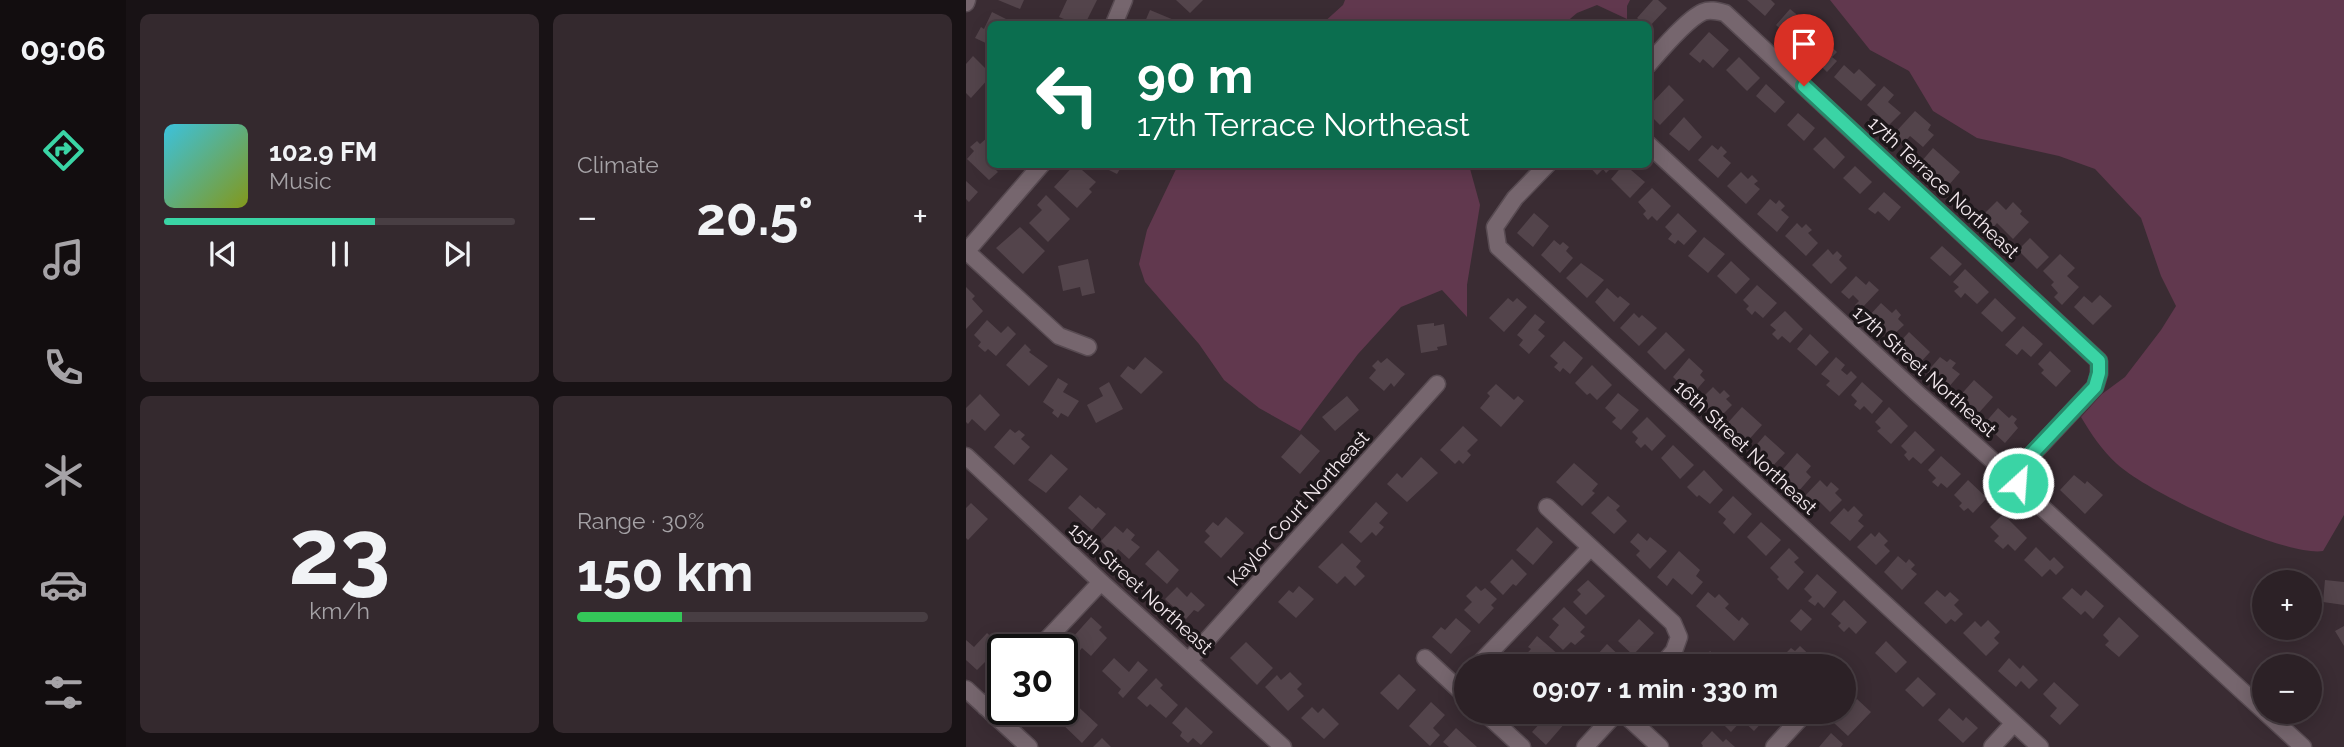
<!DOCTYPE html>
<html lang="en">
<head>
<meta charset="utf-8">
<style>
  body { margin:0; font-family:Raleway,sans-serif; background:#34292e; color:#f1f3f6; height:100vh; display:flex; flex-direction:column; font-size:26px; white-space:nowrap }
  * { box-sizing:border-box; margin:0 }
  p { font-size:23px; color:#a6a3a7 }
  .icon { flex:none; width:38px; height:38px; fill:none; stroke:currentColor; stroke-width:2; stroke-linecap:round; stroke-linejoin:round }
  .map { position:relative; flex:1; overflow:hidden }
  .drawer { display:flex; flex-direction:column; gap:14px; padding:14px; background:#181215; width:840px }
  .drawer>* { flex:none }
  .hud { position:absolute; left:21px; top:21px; width:665px; height:147px; border-radius:10px; box-shadow:0 4px 18px #0003,0 0 0 2px #483e43; background:#0b6e4f; color:#fff; overflow:hidden }
  .buttons { position:absolute; left:1286px; top:570px; display:grid; gap:14px }
  .buttons a { display:grid; place-items:center; width:70px; height:70px; border-radius:50%; background:#2c2126; box-shadow:0 4px 18px #0003,0 0 0 2px #483e43; font-size:35px }
  .speed { position:absolute; left:21px; top:634px; display:flex; gap:14px; font-size:35px; font-weight:700; text-align:center }
  .speed>* { display:grid; place-content:center; width:91px; height:91px; border-radius:50%; background:#2c2126; box-shadow:0 4px 18px #0003,0 0 0 2px #483e43; line-height:1 }
  .speed .limit { border:4px solid #111; border-radius:10px; background:#fff; color:#111 }
  .pin { position:absolute; display:grid; place-items:center; width:60px; height:60px; color:#fff; margin:-72px -30px; border-radius:50% 50% 50% 0; rotate:-45deg; box-shadow:0 0 7px #0007 }
  .pin .icon { rotate:45deg }
  .me { position:absolute; width:77px; margin:-38px; rotate:26deg; stroke-linejoin:round; filter:drop-shadow(0 0 5px #0008) }
  .turn { display:flex; align-items:center; gap:24px; height:147px; padding:0 35px; font-size:32px }
  .turn .icon { width:91px; height:91px; stroke-width:2.5 }
  .turn b { display:block; font-size:49px; line-height:60px }
  .big { font-size:52px; font-weight:700; line-height:1.1 }
  .drawer .tile { flex:1; display:flex; flex-direction:column; justify-content:center; gap:10px; min-width:0; padding:0 24px; border-radius:10px; background:#34292e }
  .drawer .dial { align-items:center; gap:0 }
  .dial b { font-size:91px; line-height:1 }
  .song { display:flex; align-items:center; gap:21px }
  .cover { width:84px; height:84px; border-radius:10px; background:linear-gradient(135deg,hsl(190 70% 55%),hsl(70 70% 35%)) }
  .played { height:7px; border-radius:4px; background:linear-gradient(90deg,#3ad4a5 60%,#483e43 60%) }
  .keys { display:flex; justify-content:space-around; direction:ltr }
  .heat { display:flex; justify-content:space-between; align-items:center; font-size:38px; direction:ltr }
  .charge { height:10px; border-radius:5px; background:linear-gradient(90deg,#34c759 30%,#483e43 0) }
  .drawer .tiles { flex:1; display:grid; gap:14px; grid-template-columns:repeat(2,1fr) }
  .trip { position:absolute; left:488px; top:654px; width:402px; height:70px; border-radius:35px; background:#2c2126; box-shadow:0 4px 18px #0003,0 0 0 2px #483e43; font-weight:700; line-height:70px; text-align:center }
  main { display:flex; flex:1; min-height:0 }
  .tab-bar { display:flex; flex-direction:column; width:126px; justify-content:space-around; align-items:center; background:#120d0f; color:#a6a3a7 }
  .tab-bar .icon { width:49px; height:49px }
  .tab-bar .selected { color:#3ad4a5 }
  .tab-bar b { font-size:32px; color:#f1f3f6 }
  .map>svg:first-child { display:block }
  .green { fill:#61384e }
  .building { fill:#53444b }
  .lines { fill:none; stroke-linecap:round; stroke-linejoin:round }
  .minor-casing { stroke:#584b52; stroke-width:19 }
  .minor { stroke:#76666e; stroke-width:16 }
  .route-casing { stroke:#268a6b; stroke-width:18 }
  .route { stroke:#3ad4a5; stroke-width:12 }
  .labels { text-anchor:middle; dominant-baseline:central; stroke-width:7; stroke-linejoin:round; paint-order:stroke }
  .street-label { font-size:19px; fill:#f3e9ee; stroke:#1d171a }
</style>
</head>
<body>
<main>
<nav class="tab-bar">
<b>09:06</b>
<svg class="icon selected" aria-label="directions" viewBox="0 0 24 24"><path d="M12 3l9 9-9 9-9-9zM9 14v-3h6M13 9l2 2-2 2"/></svg>
<svg class="icon" aria-label="music" viewBox="0 0 24 24"><path d="M9 18V5l10-2v13"/><circle cx="6" cy="18" r="3"/><circle cx="16" cy="16" r="3"/></svg>
<svg class="icon" aria-label="phone" viewBox="0 0 24 24"><path d="M5 4h4l2 5-3 2q2 4 5 5l2-3 5 2v4C11 20 4 13 5 4z"/></svg>
<svg class="icon" aria-label="climate" viewBox="0 0 24 24"><path d="M12 3v18M4 7l16 10M4 17L20 7"/></svg>
<svg class="icon" aria-label="car" viewBox="0 0 24 24"><path d="M5 17H2v-5l4-1 3-4h7l3 4 3 1v5h-3M9 17h6M6 11h13"/><circle cx="7" cy="17" r="2"/><circle cx="17" cy="17" r="2"/></svg>
<svg class="icon" aria-label="filters" viewBox="0 0 24 24"><path d="M4 7h16M4 17h16"/><circle cx="9" cy="7" r="2"/><circle cx="15" cy="17" r="2"/></svg>
</nav>
<section class="drawer">
<div class="tiles">
<div class="tile">
<div class="song"><i class="cover"></i><div><b>102.9 FM</b><p>Music</p></div></div>
<div class="played"></div>
<div class="keys"><svg class="icon" aria-label="previous" viewBox="0 0 24 24"><path d="M18 5L8 12l10 7zM5 5v14"/></svg><svg class="icon" aria-label="pause" viewBox="0 0 24 24"><path d="M8 5v14M16 5v14"/></svg><svg class="icon" aria-label="next" viewBox="0 0 24 24"><path d="M6 5l10 7-10 7zM19 5v14"/></svg></div>
</div>
<div class="tile"><p>Climate</p>
<div class="heat"><a>−</a><b class="big">20.5°</b><a>+</a></div>
</div>
<div class="tile dial"><b>23</b><p>km/h</p></div>
<div class="tile"><p>Range · 30%</p><b class="big">150 km</b><div class="charge"></div></div>
</div>
</section>
<div class="map">
<svg width="1378" height="747" viewBox="0 0 1378 747">
  <rect width="100%" height="100%" fill="#3a2c33"/>
  <path class="green" d="M379 0H664L661 6V19L631 5 611 13 598 24H356L377 5Z
    M864 0H1378V515L1357 551C1318 557 1181 492 1151 464 1136 450 1125 434 1115 417L1136 394 1159 377 1195 330 1210 306 1195 276 1175 218 1129 169 1093 156 1011 138 967 111 943 71 904 50Z
    M212 165H503L514 205 501 285V317L476 290 435 307 392 354 334 431 293 408 258 380 233 344 179 282 173 264 181 230Z"/>
  <path class="building" d="M32 0H58L54 9Z
    M101 0H131L119 24H110L93 17Z
    M210 0H237L224 13Z
    M687 0H692L701 8 682 28V24H678L671 18Z
    M781 0H805L809 4 799 16Z
    M824 9 840 22 824 38 810 25Z
    M184 10 208 20 206 24H178Z
    M26 12 50 24H24V45L9 38 15 27 18 29Z
    M743 32 763 50 747 68 737 59 734 63 723 54Z
    M845 36 854 44 858 40 871 52 866 57 871 61 861 72 835 47Z
    M7 56 24 73V77L5 98 0 93V64Z
    M773 57 794 78 781 91 760 70Z
    M878 65 888 74 893 69 910 85 895 101 868 77Z
    M800 84 819 102 809 113 790 96Z
    M703 85 718 100 694 125 684 115 688 111 683 106Z
    M918 86 928 95 922 102 935 113 923 125 901 105Z
    M949 111 965 125 962 130 968 135 957 147 944 136 936 145 926 136Z
    M832 113 849 128 838 141 821 125Z
    M718 117 736 137 723 151 703 134Z
    M22 137 24 140V164L32 172 23 180 1 159 8 151 4 147 11 141 14 144Z
    M859 137 879 157 868 169 847 149Z
    M746 145 752 150 755 146 761 152 757 156 765 163 752 178 732 160Z
    M967 148 994 172 982 186 955 162Z
    M109 164 130 182 123 189 126 192 111 208 88 187Z
    M131 164H162L160 169 155 167 151 174Z
    M621 164H644L646 167 640 173 637 169 631 175Z
    M658 164 679 182 664 198 645 179Z
    M889 166 906 182 894 194 877 178Z
    M775 172 782 179 786 175 792 181 788 184 794 189 780 204 761 186Z
    M0 181 12 192 3 202 0 199Z
    M686 188 705 206 691 221 686 216 682 220 677 214 680 211 672 202Z
    M918 192 935 207 923 221 912 211 909 214 902 209Z
    M80 195 104 219 82 242 63 223 76 210 71 205Z
    M804 199 810 204 813 200 819 206 815 210 823 217 811 232 791 214Z
    M1031 201 1040 210 1047 202 1056 211 1054 214 1063 222 1047 239 1031 223 1026 229 1014 218Z
    M568 213 583 226 567 247 551 233Z
    M712 213 731 231 718 245 712 240 709 244 702 239 706 234 699 227Z
    M831 223 836 228 840 224 846 230 842 233 852 243 840 256 819 236Z
    M54 227 79 251 57 274 30 248Z
    M738 237 759 254 742 273 722 256Z
    M1064 238 1083 257 1071 269 1052 250Z
    M588 240 594 245 597 242 603 247 600 251 607 258 594 273 575 255Z
    M976 246 996 264 984 276 964 258Z
    M862 249 867 255 871 251 876 256 873 260 881 268 865 284 846 265Z
    M1094 254 1109 268 1101 276 1113 287 1096 305 1088 297 1092 293 1085 285 1088 282 1077 271Z
    M122 259 129 293 116 296 114 287 97 291 92 266Z
    M765 261 784 279 770 294 751 276Z
    M615 263 638 280 621 298 600 278Z
    M999 269 1023 292 1011 304 999 293 995 298 988 291 993 287 987 282Z
    M890 276 900 285 903 281 913 290 894 310 889 305 893 301 887 295 883 299 875 292Z
    M791 285 811 303 797 318 789 311 786 315 780 309 783 306 777 300Z
    M0 287 9 296 6 299 17 311 0 329Z
    M641 288 652 298 654 296 664 304 648 322 629 302Z
    M1134 295 1146 306 1127 325 1108 307 1118 296 1126 303Z
    M542 298 547 302 551 298 561 307 538 332 523 318Z
    M1029 298 1050 318 1036 332 1015 313Z
    M915 303 926 313 930 309 935 315 932 319 938 325 925 337 903 316Z
    M819 311 837 329 824 343 816 336 812 340 806 334 810 330 804 325Z
    M668 313 673 318 676 315 691 328 673 346 654 328Z
    M569 314 579 322 572 330 579 336 563 354 553 345 557 340 551 335Z
    M21 320 35 333 42 326 50 334 30 356 22 349 19 352 12 346 15 342 8 335Z
    M468 323V326L478 324 481 345 471 347 472 350 455 353 451 325Z
    M1057 326 1077 344 1065 357 1056 349 1051 355 1039 345Z
    M700 332 719 350 699 370 681 352Z
    M943 332 964 352 953 364 932 344Z
    M844 334 863 352 850 366 831 349Z
    M598 341 617 358 604 374 597 368 594 372 588 367 592 363 584 356Z
    M59 344 65 350 63 352 82 366 63 386 40 365Z
    M1084 351 1105 371 1090 387 1075 373 1078 370 1072 364Z
    M179 357 197 372 175 394 154 376 162 366 168 370Z
    M870 357 879 365 875 370 881 375 885 371 891 377 873 396 860 385 864 381 855 374Z
    M974 357 981 362 984 359 990 363 986 368 994 374 981 389 961 372Z
    M421 358 439 374 428 387 425 383 418 391 403 378 410 370 406 366 412 360 415 363Z
    M723 358 737 371 734 375 739 380 726 395 707 377Z
    M626 365 646 385 631 400 624 393 621 395 609 383Z
    M92 378 102 384 97 392 113 401 102 417 95 413 92 418 86 413 88 410 77 402Z
    M1008 380 1027 397 1010 416 991 399Z
    M143 382 157 409 130 423 121 405 137 396 133 388Z
    M896 382 917 401 906 414 898 406 894 410 888 405 891 401 885 395Z
    M530 384 548 400 552 396 558 401 535 427 514 408 524 396 521 393Z
    M747 387 754 394 758 390 764 396 760 399 766 405 752 419 733 401Z
    M652 393 673 410 655 430 646 422 650 418 639 408Z
    M14 394 34 415 19 431 6 419 2 424 0 422V408Z
    M381 396 393 410 369 431 356 417Z
    M776 407 796 425 779 444 759 426Z
    M923 407 942 426 925 444 911 431 915 428 909 422Z
    M1032 408 1043 418 1046 415 1051 419 1048 423 1052 428 1039 443 1018 424Z
    M681 417 700 436 686 451 679 444 675 448 669 442 672 438 666 432Z
    M497 426 512 440 501 451 505 455 497 464 493 460 489 464 474 450Z
    M44 429 49 433 53 430 59 435 55 439 64 447 48 465 28 447Z
    M949 431 969 450 955 464 947 457 943 461 938 455 941 452 935 446Z
    M335 434 354 451 334 474 315 457Z
    M799 435 819 453 805 468 786 450Z
    M707 445 728 465 714 479 695 458Z
    M831 453 845 466 840 472 845 477 832 492 812 475Z
    M85 454 102 469 80 493 62 480Z
    M975 456 995 474 981 488 975 483 972 487 966 482 970 478 962 470Z
    M455 457 472 473 441 502 421 484 431 473 436 478Z
    M608 463 632 484 626 491 629 493 616 506 590 482Z
    M738 470 757 490 744 504 733 495 731 497 721 487Z
    M1108 475 1119 484 1121 481 1137 495 1119 514 1094 490Z
    M854 480 861 487 865 482 873 489 869 493 876 500 864 512 853 501 847 507 837 498Z
    M1002 480 1021 498 1007 513 1002 508 998 511 993 506 996 503 988 495Z
    M114 495 130 509 132 507 140 514 126 530 102 508Z
    M642 496 654 506 650 510 661 521 648 534 625 513Z
    M767 496 786 514 768 534 757 523 760 519 752 512Z
    M410 502 422 513 413 523 418 527 410 536 406 532 395 543 383 532Z
    M5 503 22 519 2 540 0 538V508Z
    M888 506 897 515 892 521 898 526 884 541 864 523 878 508 882 512Z
    M1037 514 1061 538 1049 551 1042 544 1037 549 1028 541 1033 536 1024 527Z
    M260 517 278 533 255 558 238 542 244 536 239 531 247 522 252 526Z
    M795 522 815 540 800 556 781 537Z
    M149 526 157 533 161 528 169 535 165 540 174 547 163 559 152 549 148 554 135 541Z
    M571 527 587 542 567 565 550 550Z
    M913 532 922 541 918 545 924 551 910 565 891 547 905 533 909 537Z
    M672 533 681 541 684 537 701 551 684 569 670 555 674 551 664 542Z
    M376 543 395 561 390 567 399 576 389 586 379 576 371 584 352 567Z
    M1070 547 1084 561 1088 557 1098 567 1090 575 1084 569 1076 577 1058 560Z
    M823 548 833 558 828 562 838 572 822 590 811 579 813 577 804 568Z
    M192 550 213 570 201 584 179 564Z
    M713 551 734 570 730 576 737 582 726 595 707 578 701 586 691 577Z
    M932 556 940 563 943 559 949 565 945 569 951 574 936 590 918 572Z
    M546 559 561 574 550 586 547 584 537 595 524 582Z
    M851 574 871 592 858 608 852 602 849 606 842 601 846 597 838 589Z
    M622 580 639 596 620 615 607 602 615 594 611 590Z
    M1359 580 1378 582V605L1357 602Z
    M333 586 348 599 330 618 312 602 323 590 327 593Z
    M510 586 515 591 519 588 531 599 525 605 528 608 513 624 498 610 506 602 500 596Z
    M211 587 221 597 225 592 239 605 232 612 228 610 220 619 199 599Z
    M1106 588 1115 596 1120 590 1138 606 1127 619 1119 611 1115 615 1096 598Z
    M971 590 979 597 984 592 993 600 988 605 997 614 989 622 985 619 980 624 958 603Z
    M742 592 749 598 753 594 763 604 759 608 773 621 776 617 783 624 768 641 730 606Z
    M878 600 901 622 890 634 883 627 878 632 872 626 875 623 865 614Z
    M598 607 619 627 614 632 619 636 609 645 605 642 597 650 583 637 593 625 586 619Z
    M835 609 846 619 835 631 824 621Z
    M125 617 136 627 133 630 141 638 125 656 116 648 109 656 98 647Z
    M1153 617 1173 636 1153 657 1139 645 1143 641 1137 635Z
    M490 618 505 631 485 654 466 637 475 627 479 630Z
    M673 619 688 633 667 655 652 641Z
    M1022 620 1034 632 1028 638 1033 643 1020 656 997 633 1009 621 1015 627Z
    M1378 626V646L1369 631Z
    M21 633 35 646 11 670 0 660V640L8 647Z
    M571 636 593 655 583 667H554L551 664 565 649 562 647Z
    M920 641 941 662 930 673 909 653Z
    M280 642 307 668 291 685 264 658Z
    M641 644 659 661 653 667H620Z
    M834 646 852 663 849 667H810L808 665 825 648 829 651Z
    M744 651 762 667H723L728 661 732 665Z
    M148 658 163 672 172 661 182 670 157 698 152 693 155 689 136 671Z
    M1043 658 1054 669 1057 665 1072 680 1063 689 1055 681 1050 687 1032 671Z
    M324 672 336 684 331 689 338 696 322 711 299 687 311 675 315 680Z
    M433 674 450 690 432 710 414 693Z
    M952 677 970 694 957 707 939 690Z
    M190 678 197 685 194 688 212 705 200 718 184 704 181 707 171 698Z
    M1088 682 1113 705 1094 725 1084 716 1091 708 1077 694Z
    M891 699 905 712 882 736 868 723Z
    M106 701 132 725 116 743 90 718Z
    M465 702 479 715 467 728 474 735 464 746 443 726Z
    M220 707 247 732 235 745 227 738 222 743 214 736 216 732 206 723Z
    M346 707 352 713 357 708 373 724 358 739 335 718Z
    M983 708 997 721 1000 717 1012 728 997 743 972 720Z
    M584 712H590L600 722 580 745 566 732Z
    M699 712H721L710 723Z
    M766 712H792L799 719 788 731 776 720 765 732 756 723Z
    M490 728 511 747H483L477 742Z
    M746 731 757 742 760 739 769 747H736L737 746 735 743Z
    M865 733 877 744 875 747H853Z
    M136 738 145 747H127Z"/>
  <g class="lines">
    <g class="minor-casing">
      <path id="minor" d="M0 3 1 0
        M148 24 158 0
        M682 65C694 51 721 19 737 12 744 9 751 11 759 13L1133 361V374L1129 387 1060 461 1051 475
        M682 144 951 393 1036 469 1051 475
        M582 164 549 198 529 227 532 247 1074 747
        M0 251 93 336 122 347
        M0 252 76 164
        M0 456 135 582 317 747
        M1051 475 1052 483 1066 498 1298 711
        M581 507 707 623 713 637 708 651 694 667
        M72 649 135 582
        M459 658 500 696
        M223 660 471 384
        M510 667 624 548
        M0 689 63 747
        M19 707 37 686
        M518 712 556 747
        M656 712 694 747
        M1299 712 1337 747
        M619 747 651 712
        M808 747 840 712
        M1026 747 1048 723"/>
    </g>
    <use href="#minor" class="minor"/>
  </g>
  <g class="lines">
    <g class="route-casing">
      <path id="route" d="M838 86 1133 361V373L1129 387 1060 460 1053 470 1052 483"/>
    </g>
    <use href="#route" class="route"/>
  </g>
  <g class="labels">
    <g class="street-label">
      <text transform="translate(978 187) rotate(43)">17th Terrace Northeast</text>
      <text transform="translate(959 371) rotate(42)">17th Street Northeast</text>
      <text transform="translate(780 447) rotate(43)">16th Street Northeast</text>
      <text transform="translate(332 508) rotate(-48)">Kaylor Court Northeast</text>
      <text transform="translate(175 588) rotate(42)">15th Street Northeast</text>
    </g>
  </g>
</svg>
<div class="buttons">
<a>+</a>
<a>−</a>
</div>
<div class="speed"><div class="limit">30</div></div>
<div class="pin" style="left:838px;top:86px;background:#d93025"><svg class="icon" aria-label="arrive" viewBox="0 0 24 24"><path d="M6 21V4h12l-3 4 3 4H6"/></svg></div>
<svg class="me" style="left:1052px;top:483px" viewBox="-20 -20 40 40"><circle r="17" fill="#3ad4a5" stroke="#fff" stroke-width="3"/><path d="M0-11L8 9 0 5-8 9z" fill="#fff"/></svg>
<div class="trip">09:07 · 1 min · 330 m</div>
<div class="hud">
<div class="turn"><svg class="icon" aria-label="left" viewBox="0 0 24 24"><path d="M17 20v-9H6M10 6l-5 5 5 5"/></svg><div><b>90 m</b>17th Terrace Northeast</div></div>
</div>
</div>
</main>
</body>
</html>
